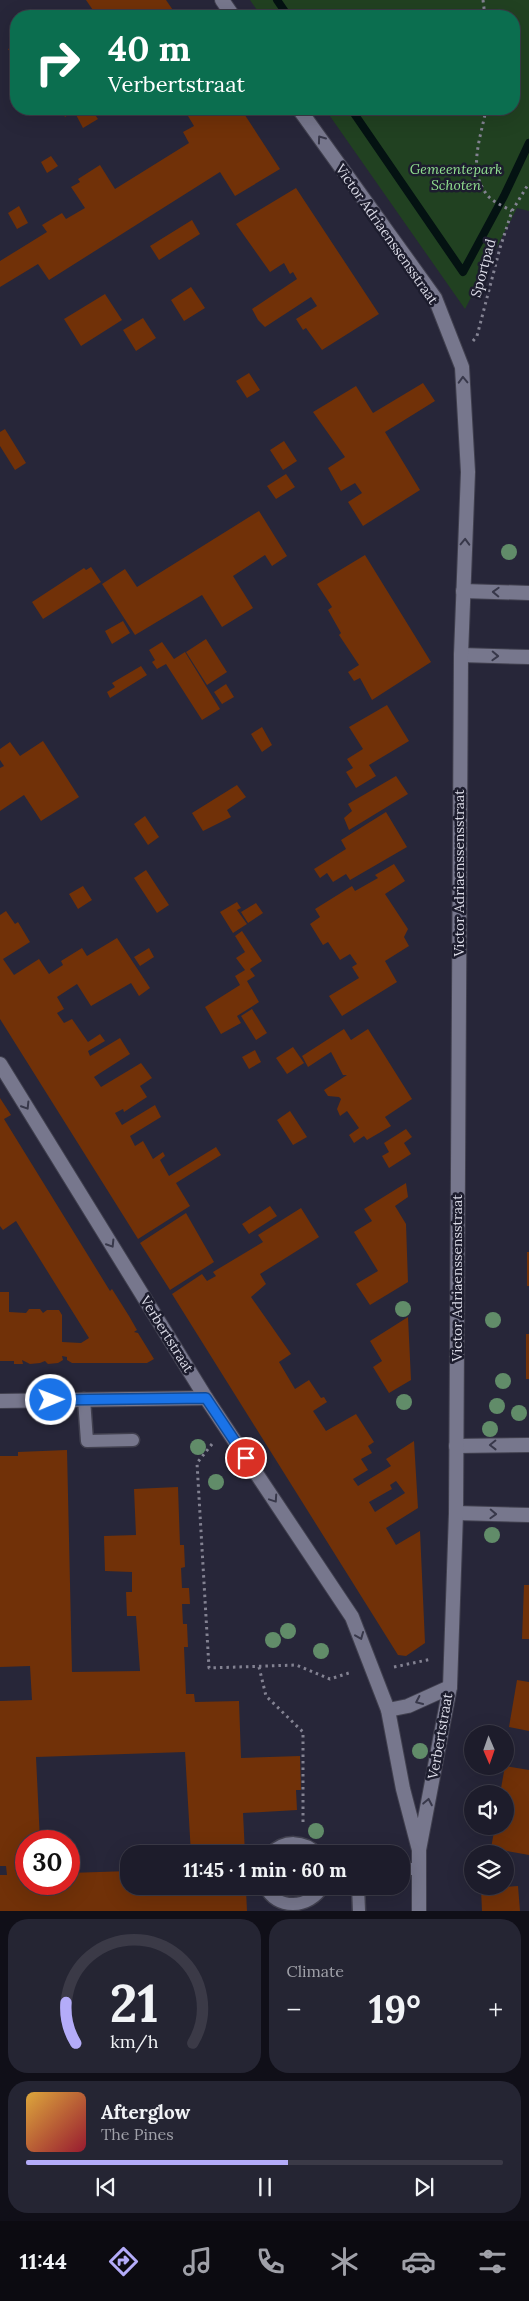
<!DOCTYPE html>
<html lang="en">
<head>
<meta charset="utf-8">
<style>
  body { margin:0; font-family:Lora,serif; background:#252533; color:#f1f3f6; height:100vh; display:flex; flex-direction:column; font-size:19px; white-space:nowrap }
  * { box-sizing:border-box; margin:0 }
  p { font-size:16px; color:#a0a1a9 }
  .icon { flex:none; width:28px; height:28px; fill:none; stroke:currentColor; stroke-width:2; stroke-linecap:round; stroke-linejoin:round }
  .map { position:relative; height:1911px; overflow:hidden }
  .sheet { display:flex; flex-direction:column; gap:8px; padding:8px; background:#100f18; flex:1 }
  .sheet>* { flex:none }
  .hud { position:absolute; left:10px; top:10px; width:510px; height:105px; border-radius:20px; box-shadow:0 5px 20px #0002,0 0 0 1px #3b3a47; background:#0b6e4f; color:#fff; overflow:hidden }
  .needle { width:32px; rotate:178deg }
  .fabs { position:absolute; left:464px; top:1725px; display:grid; gap:10px }
  .fabs a { display:grid; place-items:center; width:50px; height:50px; border-radius:50%; background:#1d1c2b; box-shadow:0 5px 20px #0002,0 0 0 1px #3b3a47; font-size:25px }
  .speed { position:absolute; left:15px; top:1830px; display:flex; gap:10px; font-size:25px; font-weight:700; text-align:center }
  .speed>* { display:grid; place-content:center; width:65px; height:65px; border-radius:50%; background:#1d1c2b; box-shadow:0 5px 20px #0002,0 0 0 1px #3b3a47; line-height:1 }
  .speed .limit { border:8px solid #d22; background:#fff; color:#111 }
  .pin { position:absolute; display:grid; place-items:center; width:42px; height:42px; color:#fff; margin:-21px; border:2px solid #fff; border-radius:50%; box-shadow:0 1px 5px #0007 }
  .me { position:absolute; width:55px; margin:-28px; rotate:89deg; stroke-linejoin:round; filter:drop-shadow(0 0 4px #0008) }
  .turn { display:flex; align-items:center; gap:18px; height:105px; padding:0 15px; font-size:22px }
  .turn .icon { width:65px; height:65px; stroke-width:2.5 }
  .turn b { display:block; font-size:35px; line-height:42px }
  .big { font-size:38px; font-weight:800; line-height:1.1 }
  .sheet .tile { flex:1; display:flex; flex-direction:column; justify-content:center; gap:8px; min-width:0; padding:0 18px; border-radius:20px; background:#252533 }
  .sheet .dial { align-items:center; gap:0 }
  .dial svg { height:130px; overflow:visible; fill:none; stroke:#3b3a47; stroke-width:7; stroke-linecap:round; text-anchor:middle }
  .dial text { fill:#f1f3f6; stroke:none }
  .song { display:flex; align-items:center; gap:15px }
  .cover { width:60px; height:60px; border-radius:8px; background:linear-gradient(135deg,hsl(40 70% 55%),hsl(350 70% 35%)) }
  .played { height:5px; border-radius:2px; background:linear-gradient(90deg,#b4acf9 55%,#3b3a47 55%) }
  .keys { display:flex; justify-content:space-around; direction:ltr }
  .heat { display:flex; justify-content:space-between; align-items:center; font-size:28px; direction:ltr }
  .sheet .tiles { flex:1; display:grid; gap:8px; grid-template-columns:1fr 1fr }
  .tile:last-child { grid-column:span 2 }
  .trip { position:absolute; left:120px; top:1845px; width:290px; height:50px; border-radius:20px; background:#1d1c2b; box-shadow:0 5px 20px #0002,0 0 0 1px #3b3a47; font-weight:800; line-height:50px; text-align:center }
  .tabs { display:flex; height:80px; justify-content:space-around; align-items:center; background:#0c0b11; color:#a0a1a9 }
  .tabs .icon { width:35px; height:35px }
  .tabs .on { color:#b4acf9 }
  .tabs b { font-size:22px; color:#f1f3f6 }
  .map>svg:first-child { display:block }
  .green { fill:#214121 }
  .lines { fill:none; stroke-linecap:round; stroke-linejoin:round }
  .stream { stroke:#041212; stroke-width:8 }
  .building { fill:#713108; fill-rule:evenodd }
  .service-casing { stroke:#41404f; stroke-width:15 }
  .minor-casing { stroke:#41404f; stroke-width:16 }
  .tertiary-casing { stroke:#41404f; stroke-width:16 }
  .path { stroke:#838292; stroke-width:3; stroke-dasharray:2.5 4; stroke-linecap:butt }
  .service { stroke:#77778d; stroke-width:12 }
  .minor { stroke:#77778d; stroke-width:14 }
  .tertiary { stroke:#77778d; stroke-width:14 }
  .tree { fill:#618c69 }
  .oneway { stroke:#38384a }
  .route-casing { stroke:#114b97; stroke-width:12 }
  .route { stroke:#1a73e8; stroke-width:9 }
  .labels { text-anchor:middle; dominant-baseline:central; stroke-width:5; stroke-linejoin:round; paint-order:stroke }
  .park-label { font-size:14px; font-style:italic; fill:#91e090; stroke:#1d1d2e }
  .street-label { font-size:14px; fill:#dddde9; stroke:#1d1d2e }
</style>
</head>
<body>
<div class="map">
<svg width="529" height="1911" viewBox="0 0 529 1911">
  <rect width="100%" height="100%" fill="#272639"/>
  <path class="green" d="M250 0H529V211L517 208 465 309 325 109H514V16H261Z"/>
  <g class="lines">
    <path class="stream" d="M277 0 288 16
      M351 109 463 272 504 196 529 143"/>
  </g>
  <path class="building" d="M86 0H166L177 16H107L105 12 97 16Z
    M16 46V61L8 49Z
    M61 109H91L98 119 83 128 74 111 65 117Z
    M189 109H241L280 169 235 196 220 172 49 280 38 264 0 287V261L47 232 42 225 62 213 66 219 85 208 71 187 80 182 78 179 100 165 115 189 189 143 183 132 194 126 185 111Z
    M51 156 58 166 47 173 41 162Z
    M296 188 379 314 322 350 306 328 303 330 296 319 317 306 311 297 265 327 258 320 252 309 297 279 293 272 290 274 284 263 270 272 236 224Z
    M19 206 28 223 17 229 8 213Z
    M192 220 200 234 159 260 150 246Z
    M191 287 205 308 184 321 171 300Z
    M105 294 122 320 81 346 64 319Z
    M143 318 156 338 136 351 123 330Z
    M249 373 260 390 247 398 236 381Z
    M423 383 435 401 385 432 420 490 363 526 348 502 362 493 355 483 341 491 328 468 345 457 313 412 356 386 373 413Z
    M5 429 26 463 15 470 0 446V432Z
    M284 441 297 461 283 470 270 450Z
    M286 474 295 487 276 499 267 486Z
    M259 511 287 556 272 566 265 555 233 576 253 608 222 627 202 595 135 635 102 584 125 569 137 587Z
    M365 555 431 662 372 700 360 678 354 681 348 672 359 665 339 635 341 633 328 610 332 607 317 584Z
    M91 567 101 582 43 619 32 602 84 568 86 570Z
    M123 621 130 633 112 644 105 631Z
    M206 639 227 672 207 685 186 652Z
    M162 642 174 659 185 652 220 709 202 720 166 664 157 669 152 662 155 660 149 650Z
    M141 666 147 675 110 698 107 692 115 687 112 683Z
    M226 684 234 697 222 704 214 692Z
    M387 705 409 741 369 765 376 776 356 788 346 772 353 768 347 759 363 749 349 727Z
    M262 727 272 745 262 752 251 734Z
    M43 741 79 797 41 821 24 795 0 811V768L4 766 0 760V749L10 742 20 756Z
    M396 776 408 794 349 830 344 818 352 811 348 804Z
    M237 785 246 797 227 810 231 817 203 831 192 813Z
    M386 812 407 847 350 880 346 874 333 882 327 873 320 878 314 869 346 849 341 840Z
    M145 816 159 837 148 845 134 824Z
    M394 864 405 881 385 894 408 929 404 937 409 946 385 961 397 982 342 1016 329 996 359 978 352 967 357 964 350 954 340 960 328 942 323 945 310 924 320 917 315 909 352 886 355 891 378 878 375 875Z
    M146 870 169 905 157 913 134 878Z
    M83 886 92 900 78 909 69 894Z
    M237 902 241 908 237 910 247 924 233 933 220 912Z
    M256 903 263 913 248 923 241 912Z
    M6 911 15 924 18 922 30 942 3 959 14 975 39 959 49 974 63 965 61 961 82 948 87 956 117 938 150 988 139 996 131 983 91 1006 77 984 57 997 64 1009 57 1013 64 1023 72 1019 88 1042 100 1034 105 1041 88 1051 90 1056 120 1038 130 1054 94 1077 101 1087 141 1063 152 1078 140 1086 147 1097 124 1112 123 1109 115 1113 122 1125 155 1105 161 1117 130 1136 135 1146 143 1141 153 1159 163 1152 165 1156 160 1160 169 1176 216 1147 221 1155 176 1183 190 1206 138 1239 0 1019V915Z
    M242 931 262 961 250 969 255 976 247 981 259 1002 237 1016 241 1023 221 1034 205 1007 240 985 235 976 245 970 236 958 245 952 235 936Z
    M149 948 154 957 140 966 134 957Z
    M252 1009 267 1033 256 1040 241 1016Z
    M344 1029 351 1040 368 1029 412 1099 385 1117 391 1126 367 1140 364 1136 354 1143 349 1135 359 1128 347 1111 340 1116 337 1109 341 1099 339 1097 328 1096 324 1090 347 1075H343L331 1052 308 1067 302 1056Z
    M293 1047 304 1063 287 1074 276 1058Z
    M255 1050 261 1062 249 1069 242 1057Z
    M0 1098 11 1115 4 1119 110 1291 112 1289 129 1316 137 1330 134 1332 138 1333 154 1359 147 1363H72L67 1360V1357L62 1356 63 1360 58 1363 48 1364 45 1361 40 1363 30 1364 22 1360 23 1364H14V1361H0V1292H9V1312L26 1313 29 1309H40L43 1313 47 1310H59L62 1315V1342L81 1343 89 1338 16 1221 3 1230 0 1226Z
    M290 1111 307 1137 293 1145 277 1120Z
    M406 1129 412 1137 404 1143 411 1154 389 1168 382 1156 389 1152 384 1143Z
    M406 1183 408 1197 395 1206 406 1224 408 1282 370 1305 356 1284 378 1271 354 1232 372 1221 364 1209Z
    M270 1206 277 1216 249 1234 242 1224Z
    M301 1208 319 1237 260 1274 266 1284 251 1297 291 1354 279 1362 295 1389 309 1380 321 1398 324 1397 327 1402 313 1411 326 1431 356 1414 374 1442 368 1446 372 1453 361 1459 368 1470 353 1479 358 1486 391 1466 386 1459 414 1441 418 1508 386 1528 396 1545 420 1531 425 1643 406 1656 398 1655 172 1294 202 1274 207 1281 216 1276 213 1272 263 1242 258 1235ZM396 1481 405 1493 375 1512 369 1502 392 1489 390 1485Z
    M186 1213 214 1262 170 1290 140 1243Z
    M527 1252H529V1286H527Z
    M408 1317 411 1380 389 1393 373 1367 382 1361 370 1341Z
    M526 1334H529V1379H526Z
    M67 1450 72 1672 140 1671 136 1616H127L126 1592H132V1572L105 1571 104 1536 136 1535 134 1489 178 1487 180 1545H184L185 1567 181 1568 182 1588H189L190 1604H182L183 1624H187L188 1647H184L186 1694H194L195 1702 239 1701 241 1758 300 1756 301 1790H296L297 1810 243 1813 245 1854H191L185 1752 36 1757 40 1841H26V1884H69V1873L129 1871V1886H241V1890H246L247 1911H0V1875H7L6 1866H0V1701L32 1700 30 1666 0 1667V1456H18V1452Z
    M524 1585H529V1639H522Z
    M517 1680 529 1682V1731L509 1727Z
    M505 1766 529 1770V1855L491 1848 495 1826H505V1794H500Z
    M518 1886 520 1911H482L481 1889Z"/>
  <g class="lines">
    <g class="service-casing">
      <path id="service" d="M84 1399 87 1441 133 1440
        M270 1854C284 1839 304 1840 318 1854
        M401 1869H419
        M265 1886C276 1911 310 1909 323 1886
        M358 1886 359 1911"/>
    </g>
    <g class="minor-casing">
      <path id="minor" d="M463 591 529 593
        M461 655 529 657
        M0 1401 206 1398
        M456 1446 529 1445
        M456 1513 529 1515
        M388 1710 408 1706 450 1687"/>
    </g>
    <g class="tertiary-casing">
      <path id="tertiary" d="M222 0 233 16
        M299 109 435 298 462 367 468 472 461 655 456 1513 450 1687 419 1850
        M0 1064 206 1398 352 1617 388 1710 403 1789 419 1850V1911"/>
    </g>
    <path class="path" d="M483 0 485 16
      M486 109C481 138 466 172 489 197 495 203 505 207 512 211
      M473 341 477 336 500 248 512 211 529 183
      M212 1444 197 1463 209 1668 296 1665 330 1679 352 1672
      M259 1667 266 1696 303 1732V1825
      M394 1667 432 1659"/>
    <use href="#service" class="service"/>
    <use href="#minor" class="minor"/>
    <use href="#tertiary" class="tertiary"/>
  </g>
  <g class="tree">
    <circle cx="509" cy="552" r="8"/>
    <circle cx="403" cy="1309" r="8"/>
    <circle cx="493" cy="1320" r="8"/>
    <circle cx="503" cy="1381" r="8"/>
    <circle cx="404" cy="1402" r="8"/>
    <circle cx="497" cy="1406" r="8"/>
    <circle cx="519" cy="1413" r="8"/>
    <circle cx="490" cy="1429" r="8"/>
    <circle cx="198" cy="1447" r="8"/>
    <circle cx="216" cy="1482" r="8"/>
    <circle cx="492" cy="1535" r="8"/>
    <circle cx="288" cy="1631" r="8"/>
    <circle cx="273" cy="1640" r="8"/>
    <circle cx="321" cy="1651" r="8"/>
    <circle cx="420" cy="1751" r="8"/>
    <circle cx="316" cy="1831" r="8"/>
  </g>
  <defs><path id="oneway-chevron" d="M-2-3.5L2.5 0L-2 3.5" fill="none" stroke-width="1.6" stroke-linecap="round" stroke-linejoin="round" transform="scale(1.25)"/></defs>
  <g class="oneway">
    <use href="#oneway-chevron" transform="translate(321 139) rotate(-126)"/>
    <use href="#oneway-chevron" transform="translate(463 380) rotate(-92)"/>
    <use href="#oneway-chevron" transform="translate(465 542) rotate(-88)"/>
    <use href="#oneway-chevron" transform="translate(496 592) rotate(-178)"/>
    <use href="#oneway-chevron" transform="translate(495 656) rotate(2)"/>
    <use href="#oneway-chevron" transform="translate(26 1106) rotate(58)"/>
    <use href="#oneway-chevron" transform="translate(111 1244) rotate(58)"/>
    <use href="#oneway-chevron" transform="translate(493 1445) rotate(179)"/>
    <use href="#oneway-chevron" transform="translate(274 1499) rotate(56)"/>
    <use href="#oneway-chevron" transform="translate(493 1514) rotate(2)"/>
    <use href="#oneway-chevron" transform="translate(360 1636) rotate(68)"/>
    <use href="#oneway-chevron" transform="translate(419 1701) rotate(155)"/>
    <use href="#oneway-chevron" transform="translate(428 1802) rotate(-79)"/>
  </g>
  <g class="lines">
    <g class="route-casing">
      <path id="route" d="M51 1400 206 1398 246 1458"/>
    </g>
    <use href="#route" class="route"/>
  </g>
  <g class="labels">
    <g class="park-label">
      <text x="456" y="169">Gemeentepark<tspan x="456" dy="16">Schoten</tspan></text>
    </g>
    <g class="street-label">
      <text transform="translate(387 234) rotate(55)">Victor Adriaenssensstraat</text>
      <text transform="translate(483 268) rotate(-75)">Sportpad</text>
      <text transform="translate(459 873) rotate(-90)">Victor Adriaenssensstraat</text>
      <text transform="translate(457 1278) rotate(-90)">Victor Adriaenssensstraat</text>
      <text transform="translate(167 1334) rotate(58)">Verbertstraat</text>
      <text transform="translate(440 1736) rotate(-80)">Verbertstraat</text>
    </g>
  </g>
</svg>
<div class="fabs">
<a><svg class="needle" viewBox="-14 -14 28 28"><path d="M0-13l5 13h-10z" fill="#e53935"/><path d="M0 13l5-13h-10z" fill="#a0a1a9"/></svg></a>
<a><svg class="icon" aria-label="sound" viewBox="0 0 24 24"><path d="M4 9h4l5-4v14l-5-4H4zM17 9q2 3 0 6"/></svg></a>
<a><svg class="icon" aria-label="layers" viewBox="0 0 24 24"><path d="M12 4l9 5-9 5-9-5zM3 14l9 5 9-5"/></svg></a>
</div>
<div class="speed"><div class="limit">30</div></div>
<div class="pin" style="left:246px;top:1458px;background:#d93025"><svg class="icon" aria-label="arrive" viewBox="0 0 24 24"><path d="M6 21V4h12l-3 4 3 4H6"/></svg></div>
<svg class="me" style="left:51px;top:1400px" viewBox="-20 -20 40 40"><circle r="17" fill="#1a73e8" stroke="#fff" stroke-width="3"/><path d="M0-11L8 9 0 5-8 9z" fill="#fff"/></svg>
<div class="trip">11:45 · 1 min · 60 m</div>
<div class="hud">
<div class="turn"><svg class="icon" aria-label="right" viewBox="0 0 24 24"><path d="M7 20v-9h11M14 6l5 5-5 5"/></svg><div><b>40 m</b>Verbertstraat</div></div>
</div>
</div>
<section class="sheet">
<div class="tiles">
<div class="tile dial"><svg viewBox="0 0 100 80">
<path d="M14 69A42 42 0 1 1 86 69"/>
<path d="M14 69A42 42 0 0 1 8 44" stroke="#b4acf9"/>
<text x="50" y="56" font-size="32" font-weight="700">21</text>
<text x="50" y="72" font-size="11">km/h</text>
</svg></div>
<div class="tile"><p>Climate</p>
<div class="heat"><a>−</a><b class="big">19°</b><a>+</a></div>
</div>
<div class="tile">
<div class="song"><i class="cover"></i><div><b>Afterglow</b><p>The Pines</p></div></div>
<div class="played"></div>
<div class="keys"><svg class="icon" aria-label="previous" viewBox="0 0 24 24"><path d="M18 5L8 12l10 7zM5 5v14"/></svg><svg class="icon" aria-label="pause" viewBox="0 0 24 24"><path d="M8 5v14M16 5v14"/></svg><svg class="icon" aria-label="next" viewBox="0 0 24 24"><path d="M6 5l10 7-10 7zM19 5v14"/></svg></div>
</div>
</div>
</section>
<nav class="tabs">
<b>11:44</b>
<svg class="icon on" aria-label="directions" viewBox="0 0 24 24"><path d="M12 3l9 9-9 9-9-9zM9 14v-3h6M13 9l2 2-2 2"/></svg>
<svg class="icon" aria-label="music" viewBox="0 0 24 24"><path d="M9 18V5l10-2v13"/><circle cx="6" cy="18" r="3"/><circle cx="16" cy="16" r="3"/></svg>
<svg class="icon" aria-label="phone" viewBox="0 0 24 24"><path d="M5 4h4l2 5-3 2q2 4 5 5l2-3 5 2v4C11 20 4 13 5 4z"/></svg>
<svg class="icon" aria-label="climate" viewBox="0 0 24 24"><path d="M12 3v18M4 7l16 10M4 17L20 7"/></svg>
<svg class="icon" aria-label="car" viewBox="0 0 24 24"><path d="M5 17H2v-5l4-1 3-4h7l3 4 3 1v5h-3M9 17h6M6 11h13"/><circle cx="7" cy="17" r="2"/><circle cx="17" cy="17" r="2"/></svg>
<svg class="icon" aria-label="filters" viewBox="0 0 24 24"><path d="M4 7h16M4 17h16"/><circle cx="9" cy="7" r="2"/><circle cx="15" cy="17" r="2"/></svg>
</nav>
</body>
</html>
